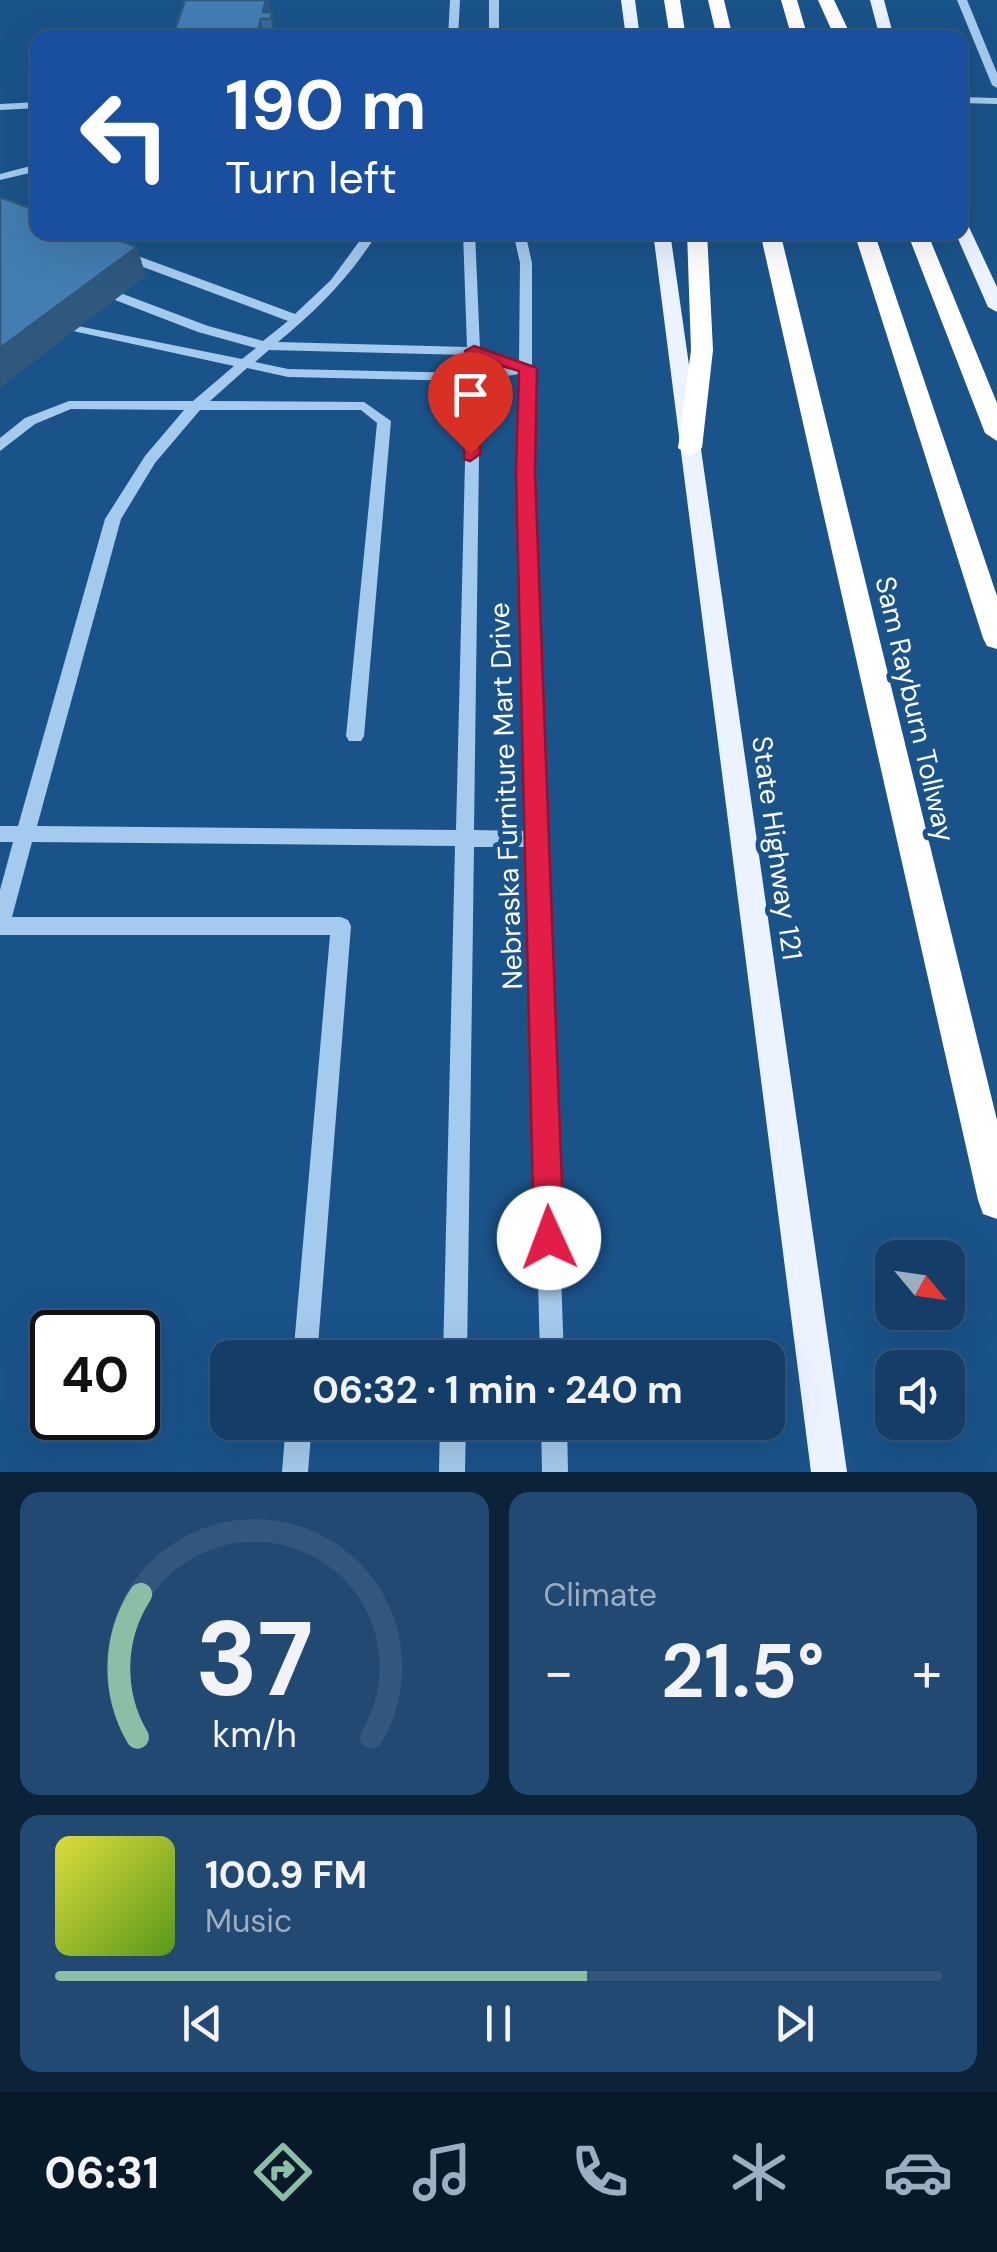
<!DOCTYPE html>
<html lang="en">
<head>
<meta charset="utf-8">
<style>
  body { margin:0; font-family:"DM Sans",sans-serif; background:#214971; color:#f1f3f6; height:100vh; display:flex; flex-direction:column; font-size:38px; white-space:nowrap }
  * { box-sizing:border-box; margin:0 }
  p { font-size:32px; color:#9daec0 }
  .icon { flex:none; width:55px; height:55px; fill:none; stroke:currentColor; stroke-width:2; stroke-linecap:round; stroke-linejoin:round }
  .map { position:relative; height:1472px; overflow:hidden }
  .details { display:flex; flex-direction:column; gap:20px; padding:20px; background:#0b2239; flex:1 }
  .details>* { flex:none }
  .hud { position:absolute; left:30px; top:30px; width:938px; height:210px; border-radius:20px; box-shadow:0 10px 40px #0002,0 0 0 2px #33577c; background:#1a4fa0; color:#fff; overflow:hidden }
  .needle { width:65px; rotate:119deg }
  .buttons { position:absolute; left:875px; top:1240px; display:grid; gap:20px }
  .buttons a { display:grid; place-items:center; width:90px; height:90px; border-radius:20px; background:#143e68; box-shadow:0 10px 40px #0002,0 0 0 2px #33577c; font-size:50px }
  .speed { position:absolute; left:30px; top:1310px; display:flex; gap:20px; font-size:50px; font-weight:700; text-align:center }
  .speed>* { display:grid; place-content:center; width:130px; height:130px; border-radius:50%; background:#143e68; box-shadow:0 10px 40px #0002,0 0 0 2px #33577c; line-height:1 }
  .speed .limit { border:5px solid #111; border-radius:15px; background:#fff; color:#111 }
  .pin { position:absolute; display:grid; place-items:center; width:85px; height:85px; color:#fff; margin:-102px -42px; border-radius:50% 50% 50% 0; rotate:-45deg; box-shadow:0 0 10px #0007 }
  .pin .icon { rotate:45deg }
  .me { position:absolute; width:110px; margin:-55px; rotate:358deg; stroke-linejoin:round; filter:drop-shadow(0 0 8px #0008) }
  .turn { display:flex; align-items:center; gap:35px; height:210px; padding:0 30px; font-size:45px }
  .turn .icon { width:130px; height:130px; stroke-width:2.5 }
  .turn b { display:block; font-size:70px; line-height:85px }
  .big { font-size:75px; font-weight:700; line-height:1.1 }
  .details .card { flex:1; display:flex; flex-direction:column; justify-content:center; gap:15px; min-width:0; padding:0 35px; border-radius:20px; background:#214971 }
  .details .dial { align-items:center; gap:0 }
  .dial svg { height:260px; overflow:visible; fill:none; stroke:#33577c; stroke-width:7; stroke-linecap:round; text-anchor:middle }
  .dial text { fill:#f1f3f6; stroke:none }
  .song { display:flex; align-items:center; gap:30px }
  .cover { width:120px; height:120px; border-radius:15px; background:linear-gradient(135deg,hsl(60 70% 55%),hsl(90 70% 35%)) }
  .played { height:10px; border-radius:5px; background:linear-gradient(90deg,#8abfa5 60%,#33577c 60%) }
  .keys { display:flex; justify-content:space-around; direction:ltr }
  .heat { display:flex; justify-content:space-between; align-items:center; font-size:55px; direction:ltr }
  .details .tiles { flex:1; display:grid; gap:20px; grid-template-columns:1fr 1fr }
  .card:last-child { grid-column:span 2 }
  .trip { position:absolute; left:210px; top:1340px; width:575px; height:100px; border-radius:20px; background:#143e68; box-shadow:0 10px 40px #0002,0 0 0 2px #33577c; font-weight:700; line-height:100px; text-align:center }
  .tabs { display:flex; height:160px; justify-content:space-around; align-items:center; background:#08192a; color:#9daec0 }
  .tabs .icon { width:70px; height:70px }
  .tabs .active { color:#8abfa5 }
  .tabs b { font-size:45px; color:#f1f3f6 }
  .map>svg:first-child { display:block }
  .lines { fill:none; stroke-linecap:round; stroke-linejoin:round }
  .minor { fill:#a4caed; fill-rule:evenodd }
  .major { fill:#eaf3ff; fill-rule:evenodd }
  .highway { fill:#fff; fill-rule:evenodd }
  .wall { fill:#3a6c99 }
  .shaded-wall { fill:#2f587d }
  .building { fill:#437db2; stroke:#2f587d; stroke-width:2.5 }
  .route { fill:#e11d48; stroke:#92132f; stroke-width:2.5 }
  .labels { text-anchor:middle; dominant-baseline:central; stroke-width:10; stroke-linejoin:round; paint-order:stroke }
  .street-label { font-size:28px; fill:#fff; stroke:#1a538a }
</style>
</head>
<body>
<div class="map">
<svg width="997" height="1472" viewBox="0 0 997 1472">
  <rect width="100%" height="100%" fill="#1a538a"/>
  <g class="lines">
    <path class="minor" d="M450 0H460L458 38H448Z
      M489 0H499V38H489Z
      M957 0H967L997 73V88L992 85Z
      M960 97 997 98V104L960 103Z
      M38 102V108L0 110V104Z
      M38 164V171L0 180V174Z
      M366 232H378C351 276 317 310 278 342L467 347 463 232H475L480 349 519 361 520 263 513 232H525L532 263V365L535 368 532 371V472L564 1358H540L527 847H474L467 1358H443L455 846 32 842 12 917H341L348 920 351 926 317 1358H293L330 935H0V890L13 842H0V826H18L105 519 145 456 184 410 71 409 35 424 0 451V438L25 418 69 401H193L234 366 73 331V325L242 359 256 348 198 332 115 300V294H123L208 326 263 341 288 321 119 258V252H127L295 314 331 280ZM269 350 467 355V373L288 369 255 362ZM481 358 509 367 480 371ZM247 368 288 377 467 381 456 830 37 826 121 519 155 463 200 410H361L377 423 346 736 349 741H361L364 736 391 421 364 402 210 401ZM519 374 518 472 527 831 474 830 480 380Z
      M286 1422H312L308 1472H282Z
      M440 1422H466L465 1472H439Z
      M541 1422H567L568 1472H542Z"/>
    <path class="major" d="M621 0H635L640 38H626Z
      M870 0H884L894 38H880Z
      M960 220 968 225 997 287V312L988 307 955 232H960Z
      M653 232H670L847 1472H811Z"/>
    <path class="highway" d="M664 0H680L686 38H670Z
      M708 0H724L733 38H717Z
      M781 0H797L808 38H792Z
      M818 0H834L852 38H835Z
      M687 232H707L713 350 702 448 690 456 678 448 691 350Z
      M760 232H780L997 1120V1219L983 1214 978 1200Z
      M854 232H874L997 596V649L987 646 983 638Z
      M907 232H927L997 403V441L985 433Z"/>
  </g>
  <path class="wall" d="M185 0H268L270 12H272L275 38H176L174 32Z"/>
  <path class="shaded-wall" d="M266 0H268L271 14 263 12Z
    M272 12 276 34 275 38H273L271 19Z
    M261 19 264 38H259L258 31Z
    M137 247 146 276 0 388V348Z"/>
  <path class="building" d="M185 0H266L263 12H272L271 19H261L258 31 174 32Z
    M0 197 38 211V232H98L137 247 0 348Z"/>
  <path class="route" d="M474 346 537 368 535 472 564 1238 560 1248 549 1253 538 1248 534 1238 516 472 519 371 482 360 480 454 470 461 464 459 465 351Z"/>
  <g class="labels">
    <g class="street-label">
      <text transform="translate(915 709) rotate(77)">Sam Rayburn Tollway</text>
      <text transform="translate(506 796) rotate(-92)">Nebraska Furniture Mart Drive</text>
      <text transform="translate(777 848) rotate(82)">State Highway 121</text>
    </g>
  </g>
</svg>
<div class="buttons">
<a><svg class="needle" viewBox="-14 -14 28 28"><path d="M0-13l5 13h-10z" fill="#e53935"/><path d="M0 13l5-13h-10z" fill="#9daec0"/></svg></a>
<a><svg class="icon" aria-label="sound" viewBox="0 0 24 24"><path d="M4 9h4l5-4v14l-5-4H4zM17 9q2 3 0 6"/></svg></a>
</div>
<div class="speed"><div class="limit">40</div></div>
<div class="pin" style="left:470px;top:454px;background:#d93025"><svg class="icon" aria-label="arrive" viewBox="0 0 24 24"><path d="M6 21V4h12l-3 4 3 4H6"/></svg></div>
<svg class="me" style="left:549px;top:1238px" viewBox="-20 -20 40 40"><circle r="19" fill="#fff"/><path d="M0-13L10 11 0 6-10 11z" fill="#e11d48"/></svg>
<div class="trip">06:32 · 1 min · 240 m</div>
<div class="hud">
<div class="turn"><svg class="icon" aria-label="left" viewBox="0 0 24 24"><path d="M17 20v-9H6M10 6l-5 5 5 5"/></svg><div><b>190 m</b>Turn left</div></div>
</div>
</div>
<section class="details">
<div class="tiles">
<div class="card dial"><svg viewBox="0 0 100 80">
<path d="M14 69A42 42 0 1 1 86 69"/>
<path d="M14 69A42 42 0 0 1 15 25" stroke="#8abfa5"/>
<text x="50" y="56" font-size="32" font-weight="700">37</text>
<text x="50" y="72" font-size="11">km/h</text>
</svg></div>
<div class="card"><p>Climate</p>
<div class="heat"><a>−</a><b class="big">21.5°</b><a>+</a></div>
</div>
<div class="card">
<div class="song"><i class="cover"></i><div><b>100.9 FM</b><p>Music</p></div></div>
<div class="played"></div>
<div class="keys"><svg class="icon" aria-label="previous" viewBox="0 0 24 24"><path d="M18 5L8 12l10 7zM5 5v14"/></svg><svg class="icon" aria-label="pause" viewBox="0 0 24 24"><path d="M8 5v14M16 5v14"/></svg><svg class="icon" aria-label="next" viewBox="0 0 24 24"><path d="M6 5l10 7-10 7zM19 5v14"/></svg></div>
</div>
</div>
</section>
<nav class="tabs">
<b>06:31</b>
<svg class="icon active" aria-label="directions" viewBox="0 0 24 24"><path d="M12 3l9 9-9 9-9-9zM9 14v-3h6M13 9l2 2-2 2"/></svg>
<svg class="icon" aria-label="music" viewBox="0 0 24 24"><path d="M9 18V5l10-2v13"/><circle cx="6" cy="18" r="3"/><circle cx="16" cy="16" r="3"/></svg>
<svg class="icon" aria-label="phone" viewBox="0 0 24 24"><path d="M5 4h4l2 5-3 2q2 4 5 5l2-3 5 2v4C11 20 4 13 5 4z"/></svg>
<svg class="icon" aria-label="climate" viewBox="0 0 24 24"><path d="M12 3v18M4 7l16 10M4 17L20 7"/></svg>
<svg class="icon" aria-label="car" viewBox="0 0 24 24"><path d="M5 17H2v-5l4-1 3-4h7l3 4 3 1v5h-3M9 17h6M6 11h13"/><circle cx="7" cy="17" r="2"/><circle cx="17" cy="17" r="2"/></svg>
</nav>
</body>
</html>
